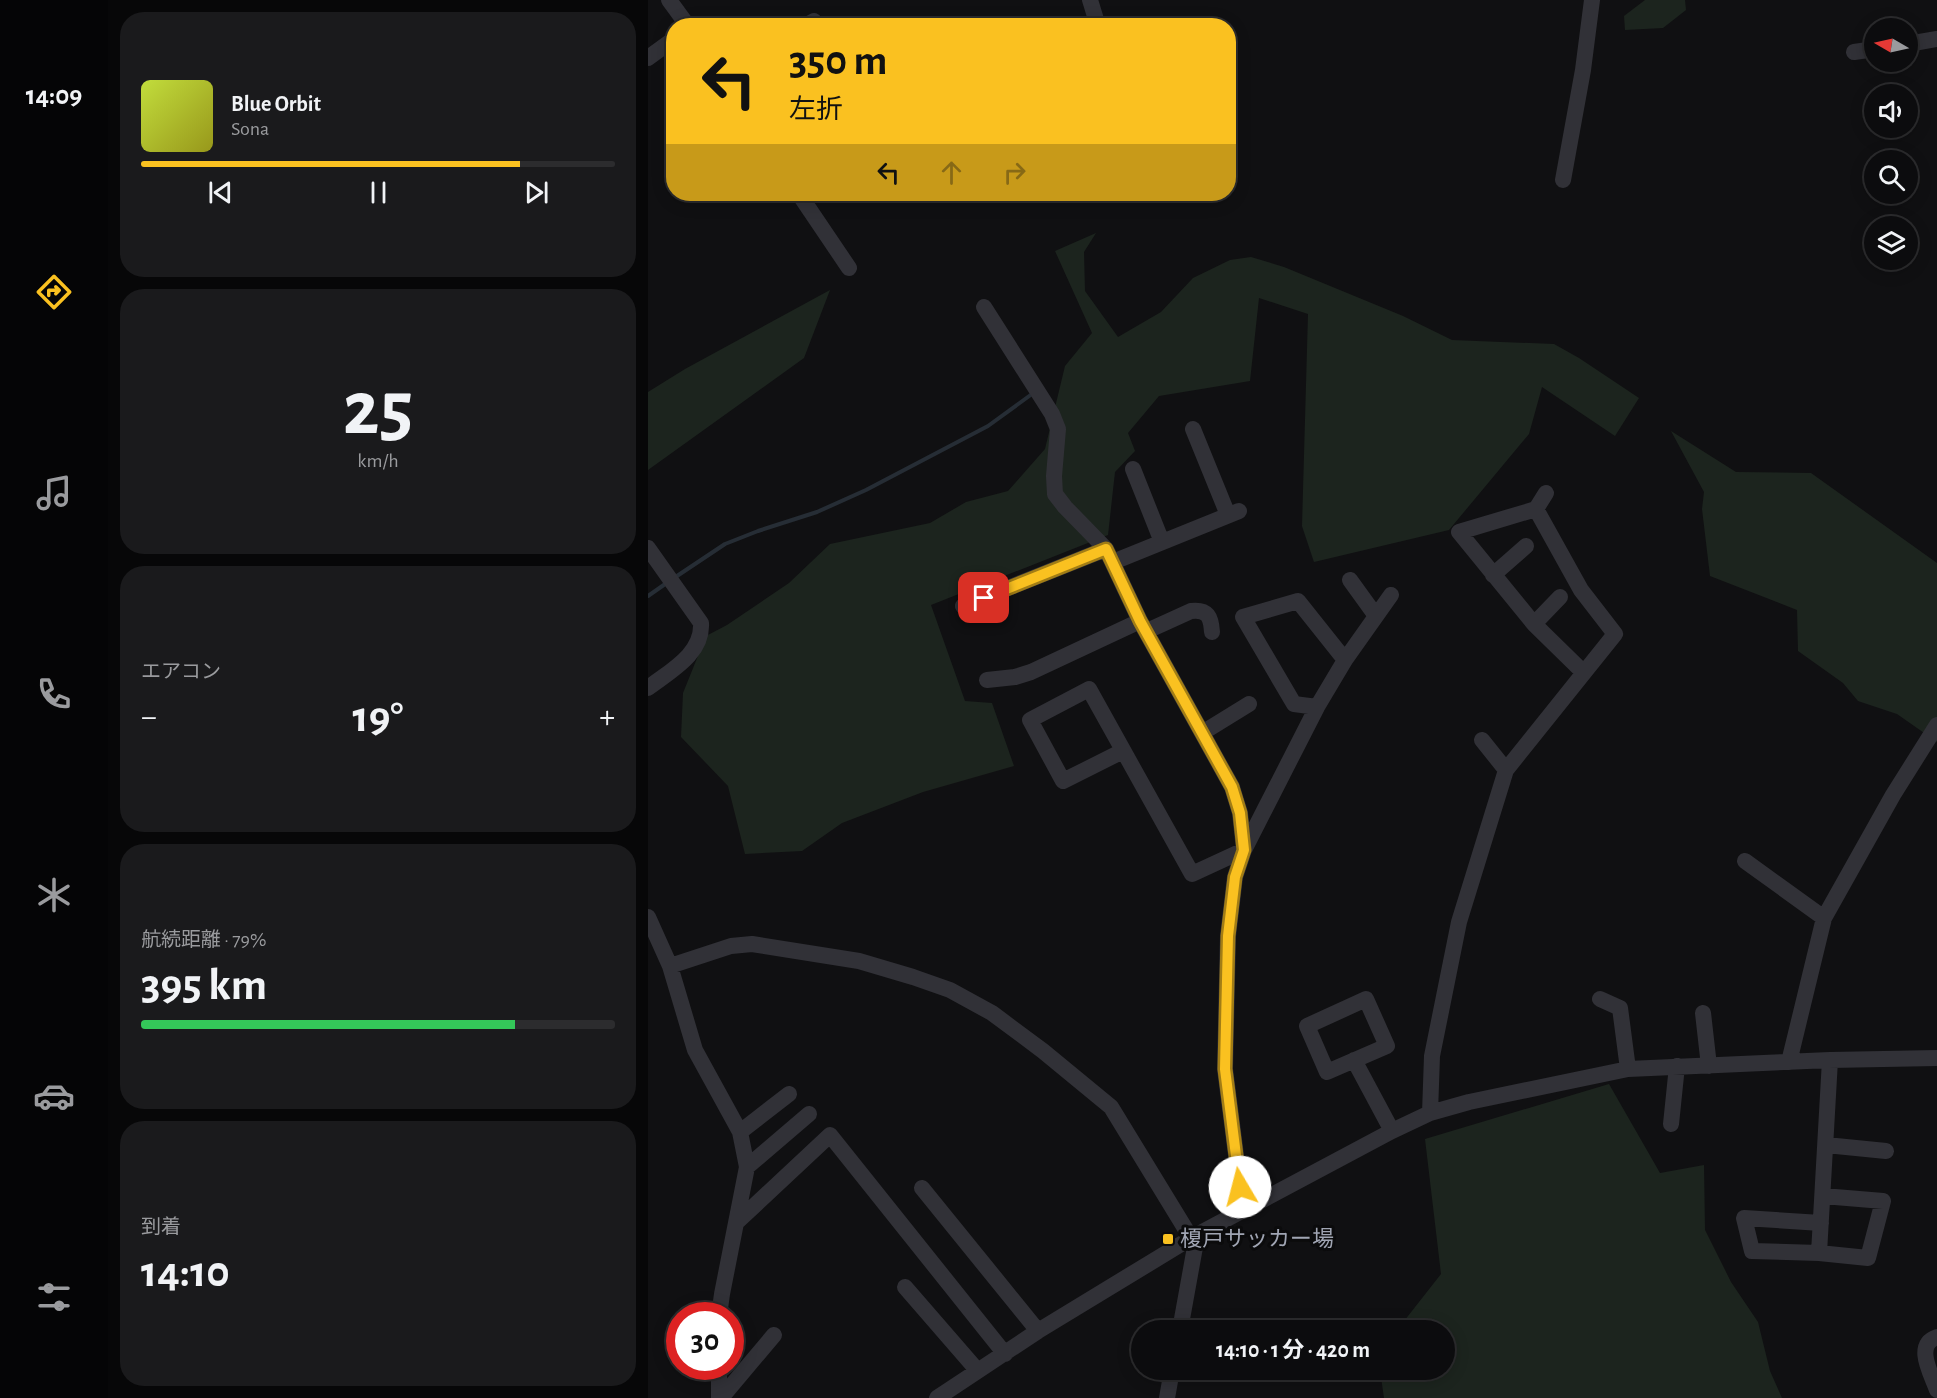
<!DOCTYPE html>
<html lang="ja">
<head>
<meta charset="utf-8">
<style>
  body { margin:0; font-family:"Alegreya Sans","Noto Sans JP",sans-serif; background:#1a1a1c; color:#f1f3f6; height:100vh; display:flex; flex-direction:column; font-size:22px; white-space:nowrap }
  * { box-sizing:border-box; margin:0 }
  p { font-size:20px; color:#9a9b9e }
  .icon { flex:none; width:33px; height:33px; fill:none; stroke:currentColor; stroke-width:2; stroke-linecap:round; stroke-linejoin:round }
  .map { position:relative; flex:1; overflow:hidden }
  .drawer { display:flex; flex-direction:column; gap:12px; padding:12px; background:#070708; width:540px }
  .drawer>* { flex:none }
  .top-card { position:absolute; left:18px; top:18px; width:570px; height:183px; border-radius:24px; box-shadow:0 3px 15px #0003,0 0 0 2px #2c2c2e; background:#fac120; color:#111; overflow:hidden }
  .needle { width:39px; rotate:279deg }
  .buttons { position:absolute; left:1216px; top:18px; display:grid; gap:12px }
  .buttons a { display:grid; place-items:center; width:54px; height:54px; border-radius:50%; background:#0c0c0e; box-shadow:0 3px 15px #0003,0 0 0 2px #2c2c2e; font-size:30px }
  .speed { position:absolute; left:18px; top:1302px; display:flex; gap:12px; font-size:30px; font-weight:700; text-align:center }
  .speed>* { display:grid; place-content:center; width:78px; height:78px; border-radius:50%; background:#0c0c0e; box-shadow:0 3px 15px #0003,0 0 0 2px #2c2c2e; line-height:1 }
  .speed .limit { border:9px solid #d22; background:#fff; color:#111 }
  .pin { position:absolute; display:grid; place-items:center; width:51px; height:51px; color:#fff; margin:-26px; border-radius:12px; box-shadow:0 3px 9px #0006 }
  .me { position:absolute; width:66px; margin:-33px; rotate:352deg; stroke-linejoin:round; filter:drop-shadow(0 0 4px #0008) }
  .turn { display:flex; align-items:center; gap:21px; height:126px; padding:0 24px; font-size:27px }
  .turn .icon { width:78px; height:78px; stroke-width:2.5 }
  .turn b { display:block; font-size:42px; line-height:51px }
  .lanes { display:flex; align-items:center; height:57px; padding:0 24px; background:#0003; justify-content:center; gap:30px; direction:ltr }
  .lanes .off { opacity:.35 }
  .big { font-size:45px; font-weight:700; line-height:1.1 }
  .drawer .card { flex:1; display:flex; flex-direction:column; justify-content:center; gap:9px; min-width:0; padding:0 21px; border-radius:24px; background:#1a1a1c }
  .drawer .dial { align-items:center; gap:0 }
  .dial b { font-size:78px; line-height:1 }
  .song { display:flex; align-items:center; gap:18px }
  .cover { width:72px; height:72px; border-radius:9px; background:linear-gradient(135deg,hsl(70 70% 55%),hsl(60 70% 35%)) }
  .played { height:6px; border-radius:3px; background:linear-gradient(90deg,#fac120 80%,#2c2c2e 80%) }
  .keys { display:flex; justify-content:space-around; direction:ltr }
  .heat { display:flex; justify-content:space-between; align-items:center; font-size:33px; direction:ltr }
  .charge { height:9px; border-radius:4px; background:linear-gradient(90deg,#34c759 79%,#2c2c2e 0) }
  .trip { position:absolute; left:483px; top:1320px; width:324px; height:60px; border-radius:30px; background:#0c0c0e; box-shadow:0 3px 15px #0003,0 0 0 2px #2c2c2e; font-weight:700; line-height:60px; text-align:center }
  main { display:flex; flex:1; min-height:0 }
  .tab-bar { display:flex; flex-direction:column; width:108px; justify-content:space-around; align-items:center; background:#050506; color:#9a9b9e }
  .tab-bar .icon { width:42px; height:42px }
  .tab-bar .current { color:#fac120 }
  .tab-bar b { font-size:27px; color:#f1f3f6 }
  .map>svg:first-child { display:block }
  .green { fill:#1c241e }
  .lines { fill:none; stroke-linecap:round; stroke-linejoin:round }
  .stream { stroke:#262d35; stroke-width:4 }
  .minor { stroke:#313137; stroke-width:16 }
  .route-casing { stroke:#a27d15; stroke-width:15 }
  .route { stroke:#fac120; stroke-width:10 }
  .poi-dot { fill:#fac120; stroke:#0b0b0c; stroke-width:2 }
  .labels { text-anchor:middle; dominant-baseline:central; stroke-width:6; stroke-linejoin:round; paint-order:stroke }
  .poi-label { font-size:22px; fill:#a0a5b3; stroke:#0b0b0c; text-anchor:start }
</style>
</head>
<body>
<main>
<nav class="tab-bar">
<b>14:09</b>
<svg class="icon current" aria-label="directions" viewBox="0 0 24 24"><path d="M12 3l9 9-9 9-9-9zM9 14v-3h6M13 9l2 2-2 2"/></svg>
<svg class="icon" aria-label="music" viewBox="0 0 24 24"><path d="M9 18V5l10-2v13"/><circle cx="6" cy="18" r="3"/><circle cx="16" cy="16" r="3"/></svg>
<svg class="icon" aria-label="phone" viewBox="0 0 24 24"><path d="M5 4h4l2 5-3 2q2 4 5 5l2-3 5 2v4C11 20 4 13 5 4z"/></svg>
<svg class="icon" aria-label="climate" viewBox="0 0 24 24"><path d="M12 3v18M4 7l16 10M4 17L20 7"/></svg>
<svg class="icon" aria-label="car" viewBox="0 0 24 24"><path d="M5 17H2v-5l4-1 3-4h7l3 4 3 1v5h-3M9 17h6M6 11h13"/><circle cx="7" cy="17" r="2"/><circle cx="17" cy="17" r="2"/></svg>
<svg class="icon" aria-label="filters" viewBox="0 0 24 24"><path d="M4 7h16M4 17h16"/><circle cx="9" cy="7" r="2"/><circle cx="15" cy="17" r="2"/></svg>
</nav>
<section class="drawer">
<div class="card">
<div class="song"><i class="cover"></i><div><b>Blue Orbit</b><p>Sona</p></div></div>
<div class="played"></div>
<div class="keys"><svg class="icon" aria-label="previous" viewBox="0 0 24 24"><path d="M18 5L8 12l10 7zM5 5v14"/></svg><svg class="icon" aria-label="pause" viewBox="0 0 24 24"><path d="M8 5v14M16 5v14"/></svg><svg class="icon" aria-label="next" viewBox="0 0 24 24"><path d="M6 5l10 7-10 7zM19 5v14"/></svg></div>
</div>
<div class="card dial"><b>25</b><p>km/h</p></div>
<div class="card"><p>エアコン</p>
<div class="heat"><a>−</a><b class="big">19°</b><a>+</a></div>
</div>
<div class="card"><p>航続距離 · 79%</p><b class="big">395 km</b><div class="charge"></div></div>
<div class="card"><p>到着</p><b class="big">14:10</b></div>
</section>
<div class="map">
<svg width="1289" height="1398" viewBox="0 0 1289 1398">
  <rect width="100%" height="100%" fill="#101012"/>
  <path class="green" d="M997 0H1037L1038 10 1015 28 977 30 976 16Z
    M448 233 436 252 437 291 470 337 513 312 545 278 582 260 603 257 636 267 755 316 804 340 906 344 931 358 991 398 967 436 894 387 881 434 801 530 666 562 654 526 660 314 611 298 602 381 511 396 480 433 487 451 467 472 460 535 283 605 317 701 344 703 366 766 275 792 194 823 154 851 97 854 80 786 33 737 35 693 58 636 79 625 141 583 182 544 282 523 318 502 360 491 397 449 417 366 444 333 407 251Z
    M182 290 156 358 0 470V392L37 369Z
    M1023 431 1088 472 1163 473 1289 563V742L1249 714 1210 701 1195 683 1150 651 1149 610 1062 576 1054 509 1056 492Z
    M961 1084 1012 1173 1056 1165 1057 1230 1083 1282 1110 1322 1122 1371 1134 1398H736L732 1370H796V1330H749L793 1274 777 1139Z"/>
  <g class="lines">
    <path class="stream" d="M26 578 77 544 110 531 169 512 218 490 340 426 384 394
      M0 596 20 582"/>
    <path class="minor" d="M21 0 40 26
      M442 0 450 26
      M157 26 166 21 168 26
      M1260 44 1289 39
      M1206 52 1227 49
      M0 58 26 39
      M915 180 935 70 944 0
      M151 194 201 268
      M336 307 404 414 410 429 406 476 407 494 417 507 458 549 492 621 584 787 592 813 596 850 544 874 441 689 382 720 415 781 475 751
      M545 429 580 515
      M485 469 514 542
      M898 493 888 509 811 532 886 624 935 672
      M0 548 53 623C55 654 22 671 0 688
      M465 562 591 511
      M845 575 878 546
      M702 580 728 616
      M315 606 458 549
      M886 624 912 597
      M499 631 543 611C560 609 563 617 564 632
      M339 680 367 677 383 672 492 621
      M669 707 646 704 595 617 650 601 697 660
      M554 733 601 704
      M834 740 858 770
      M1097 861 1176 918
      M0 917 22 966 47 1050 92 1132 99 1167 74 1294 71 1316
      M22 966 83 946 104 944 211 961 265 977 302 990 344 1013 395 1051 463 1107 543 1238 547 1247 532 1330
      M718 999 739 1046 679 1072 659 1026Z
      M952 999 972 1008 980 1069
      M1055 1013 1061 1066
      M706 1060 744 1131
      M1141 1062 1176 918 1245 795 1289 725
      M782 1113 784 1056 811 922 858 770 967 634 933 590 888 509
      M1023 1124 1029 1066
      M92 1132 141 1094
      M1178 1145 1238 1151
      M99 1167 161 1114
      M274 1188 390 1331
      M595 1210 577 1069 580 936 587 877 596 850 669 707 697 660 743 595
      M89 1222 182 1135 357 1354
      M1173 1223 1096 1218 1104 1251 1171 1253 1220 1258 1235 1201 1175 1196
      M1171 1253 1182 1060
      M257 1287 329 1370
      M1289 1337C1266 1345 1283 1373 1289 1390
      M71 1366V1398
      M73 1398 126 1335
      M289 1398 390 1331 543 1238 744 1131 782 1113 821 1102 980 1069 1182 1060 1289 1058
      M519 1398 524 1370"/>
  </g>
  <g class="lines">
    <g class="route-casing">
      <path id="route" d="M336 598 458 549 492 621 584 787 592 813 596 850 587 877 580 936 577 1069 592 1187"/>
    </g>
    <use href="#route" class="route"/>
  </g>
  <rect class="poi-dot" x="514" y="1233" width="12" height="12" rx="3"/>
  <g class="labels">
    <g class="poi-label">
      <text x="532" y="1239">榎戸サッカー場</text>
    </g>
  </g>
</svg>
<div class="buttons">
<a><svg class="needle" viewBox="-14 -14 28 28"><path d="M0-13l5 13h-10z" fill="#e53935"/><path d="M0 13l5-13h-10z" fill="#9a9b9e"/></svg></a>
<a><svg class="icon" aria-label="sound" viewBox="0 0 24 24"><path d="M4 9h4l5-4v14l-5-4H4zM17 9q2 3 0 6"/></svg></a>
<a><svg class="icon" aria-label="search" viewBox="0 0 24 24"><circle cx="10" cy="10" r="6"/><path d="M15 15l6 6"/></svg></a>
<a><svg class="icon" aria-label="layers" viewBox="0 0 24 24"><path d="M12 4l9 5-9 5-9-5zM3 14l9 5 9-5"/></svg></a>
</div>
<div class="speed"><div class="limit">30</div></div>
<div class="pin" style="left:336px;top:598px;background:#d93025"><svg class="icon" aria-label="arrive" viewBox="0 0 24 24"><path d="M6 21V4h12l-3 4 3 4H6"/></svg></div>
<svg class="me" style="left:592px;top:1187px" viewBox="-20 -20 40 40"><circle r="19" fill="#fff"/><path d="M0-13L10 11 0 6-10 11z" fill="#fac120"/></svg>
<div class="trip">14:10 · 1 分 · 420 m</div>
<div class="top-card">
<div class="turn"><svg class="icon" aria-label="left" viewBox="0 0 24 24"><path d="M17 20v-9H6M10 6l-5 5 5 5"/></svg><div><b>350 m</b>左折</div></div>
<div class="lanes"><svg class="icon" aria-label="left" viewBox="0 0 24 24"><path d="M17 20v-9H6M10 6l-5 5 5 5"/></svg><svg class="icon off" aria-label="ahead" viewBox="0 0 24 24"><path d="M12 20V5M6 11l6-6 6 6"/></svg><svg class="icon off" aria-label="right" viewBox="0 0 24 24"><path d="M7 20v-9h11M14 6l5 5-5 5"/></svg></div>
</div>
</div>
</main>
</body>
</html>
